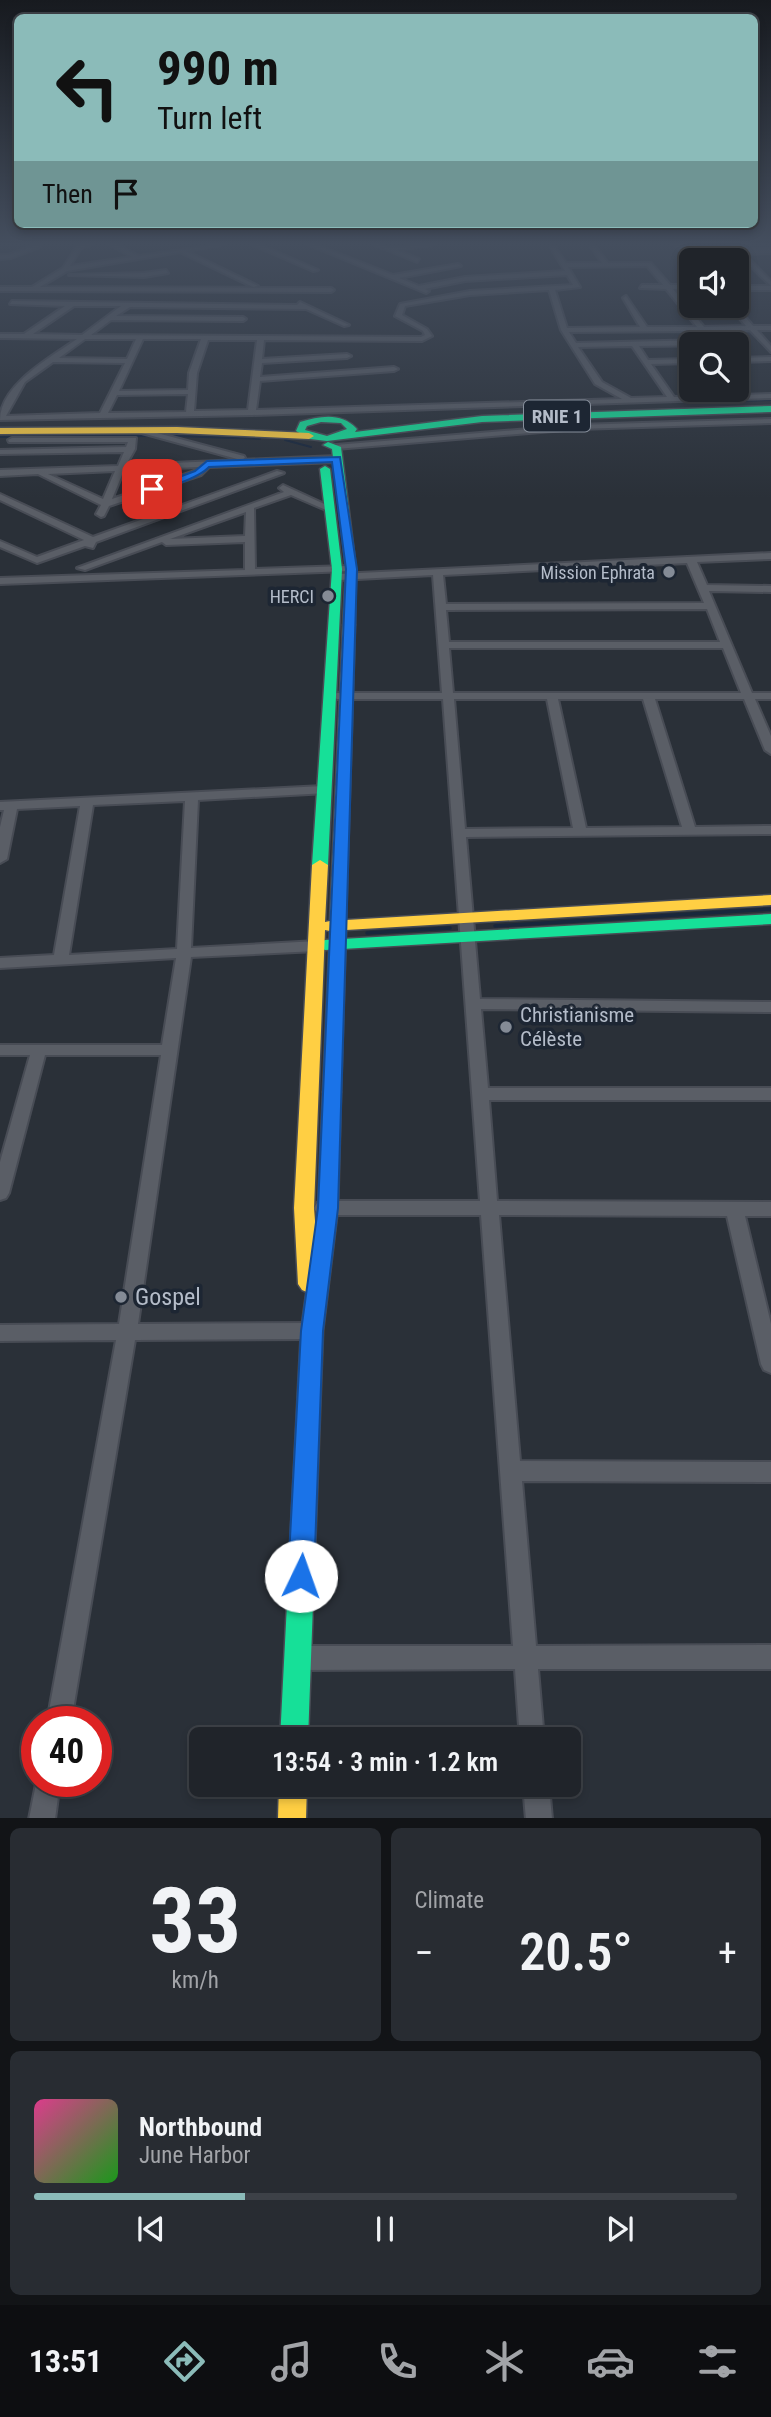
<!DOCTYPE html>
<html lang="en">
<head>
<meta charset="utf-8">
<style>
  body { margin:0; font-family:"Roboto Condensed",sans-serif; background:#282c32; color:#f1f3f6; height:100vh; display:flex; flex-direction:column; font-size:26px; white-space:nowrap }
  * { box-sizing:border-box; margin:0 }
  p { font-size:23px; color:#a2a4a8 }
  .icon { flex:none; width:38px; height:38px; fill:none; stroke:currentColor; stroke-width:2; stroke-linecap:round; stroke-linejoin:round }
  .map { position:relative; height:1818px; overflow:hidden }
  .sheet { display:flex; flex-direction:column; gap:10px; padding:10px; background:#121417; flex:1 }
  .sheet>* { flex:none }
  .hud { position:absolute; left:14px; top:14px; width:744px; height:214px; border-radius:10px; box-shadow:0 4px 10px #0003,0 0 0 2px #3d4147; background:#8bbbb9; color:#111; overflow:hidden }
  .fabs { position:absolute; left:679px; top:248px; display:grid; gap:14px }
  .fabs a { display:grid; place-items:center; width:70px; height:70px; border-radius:10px; background:#20242a; box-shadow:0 4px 10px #0003,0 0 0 2px #3d4147; font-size:35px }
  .speed { position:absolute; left:21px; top:1706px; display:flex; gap:14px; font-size:35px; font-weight:700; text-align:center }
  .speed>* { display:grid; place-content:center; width:91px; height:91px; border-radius:50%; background:#20242a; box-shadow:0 4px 10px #0003,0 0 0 2px #3d4147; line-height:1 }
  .speed .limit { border:10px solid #d22; background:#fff; color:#111 }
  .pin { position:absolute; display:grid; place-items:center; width:60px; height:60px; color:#fff; margin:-30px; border-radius:14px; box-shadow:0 4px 10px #0006 }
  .me { position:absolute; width:77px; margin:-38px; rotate:3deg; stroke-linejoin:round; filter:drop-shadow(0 0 5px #0008) }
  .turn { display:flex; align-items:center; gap:24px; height:147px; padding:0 28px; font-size:32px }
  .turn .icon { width:91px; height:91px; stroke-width:2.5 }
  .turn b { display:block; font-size:49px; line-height:60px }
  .then { display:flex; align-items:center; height:66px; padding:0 28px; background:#0003; gap:14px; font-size:26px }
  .big { font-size:52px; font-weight:600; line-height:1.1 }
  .sheet .widget { flex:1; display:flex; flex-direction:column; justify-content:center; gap:10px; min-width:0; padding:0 24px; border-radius:10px; background:#282c32 }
  .sheet .dial { align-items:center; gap:0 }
  .dial b { font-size:91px; line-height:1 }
  .song { display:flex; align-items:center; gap:21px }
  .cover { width:84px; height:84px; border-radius:10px; background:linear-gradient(135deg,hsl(330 70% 55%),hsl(120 70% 35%)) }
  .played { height:7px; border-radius:4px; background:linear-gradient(90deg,#8bbbb9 30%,#3d4147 30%) }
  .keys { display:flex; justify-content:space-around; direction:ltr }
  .heat { display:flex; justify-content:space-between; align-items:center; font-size:38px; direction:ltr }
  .sheet .tiles { flex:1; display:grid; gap:10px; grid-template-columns:1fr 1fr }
  .widget:last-child { grid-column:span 2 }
  .trip { position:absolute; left:189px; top:1727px; width:392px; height:70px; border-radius:10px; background:#20242a; box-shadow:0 4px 10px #0003,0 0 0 2px #3d4147; font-weight:600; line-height:70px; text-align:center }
  .dock { display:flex; height:112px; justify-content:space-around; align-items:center; background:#0d0e11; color:#a2a4a8 }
  .dock .icon { width:49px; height:49px }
  .dock .selected { color:#8bbbb9 }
  .dock b { font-size:32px; color:#f1f3f6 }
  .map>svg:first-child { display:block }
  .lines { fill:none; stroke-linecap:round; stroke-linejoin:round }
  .stream-far1 { stroke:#19273c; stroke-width:2 }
  .stream { stroke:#19273c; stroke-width:3.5 }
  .street-casing { stroke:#484c55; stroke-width:4 }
  .fast-casing { stroke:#484c55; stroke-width:3 }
  .slow-casing { stroke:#484c55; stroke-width:3 }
  .street { fill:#5a5e66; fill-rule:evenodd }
  .fast { fill:#16e098; fill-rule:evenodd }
  .slow { fill:#ffcf43; fill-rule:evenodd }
  .route { fill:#1a73e8; stroke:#114b97; stroke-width:2 }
  .poi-dot { fill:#848b96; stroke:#1d2633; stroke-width:2.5 }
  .labels { text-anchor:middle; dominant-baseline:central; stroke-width:7; stroke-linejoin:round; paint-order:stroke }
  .far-poi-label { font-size:18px; fill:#b4bcc9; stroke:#1d2633; text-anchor:end }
  .shield { fill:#1d2633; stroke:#878f9c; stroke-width:2 }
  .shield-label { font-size:19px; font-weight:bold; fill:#b4bcc9 }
  .poi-label { font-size:21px; fill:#b4bcc9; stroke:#1d2633; text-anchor:start }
  .near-poi-label { font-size:24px; fill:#b4bcc9; stroke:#1d2633; text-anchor:start }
</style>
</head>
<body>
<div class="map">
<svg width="771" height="1819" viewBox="0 0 771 1819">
  <rect width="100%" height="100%" fill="#2a3038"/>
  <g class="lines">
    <path class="stream-far1" d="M738 401 771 400
      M175 436 260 439
      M0 437H9
      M21 437 150 436
      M285 440 311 447"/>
    <path class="stream" d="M495 926 771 909
      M367 933 450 928"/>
    <g class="street-casing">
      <path id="street" d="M38 244 40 247 11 258 0 259V255H8Z
        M84 244H92L81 248 70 266 132 257 109 244H116L139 256 225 244 186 251 258 286 253 287 180 252 67 271 40 287 331 288 334 290 331 292 0 291V287H32L63 268 77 246Z
        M251 244H258L318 270 313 271Z
        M307 244H314L393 275 458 264 461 266 399 278 419 286 465 277 565 271 551 248 554 246 566 263H602L591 247 594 245 608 263H651L670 285H691V289H673L704 327 746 326 729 306H736L753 326H771V330H757L771 346V352L750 330 708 331 719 345 639 346 648 360 691 359V363L651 364 674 397 771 394V398L252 415 0 420C0 385 51 357 77 339L0 338V334H24L65 306 10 304 12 301 297 305 300 302 349 325 344 326 306 309 130 307 116 316 243 317 246 319 243 321 111 320 91 335 421 337 425 335 423 331 395 316 400 304 470 291 573 285 567 275 465 281 425 289 429 291 426 293ZM647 266 663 285H642L640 288 666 289 697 327H647L626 296 623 298 640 327 567 328 555 290 580 287 568 267ZM549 290 561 330 595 384 622 399 256 410 260 381 394 371 398 369 394 367 260 377 262 363 347 358 351 356 347 354 262 359 264 340 422 341 432 336 427 329 402 315 405 306 470 295ZM74 306H121L82 335 33 334ZM701 331 708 340 576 343 569 332ZM85 339H136L127 359 59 358ZM143 339H201L189 373 188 390 119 391ZM208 340H257L248 410 194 411 197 373ZM632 346 667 397 631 398 602 382 578 347ZM53 362 125 363 100 413 6 416 25 382ZM188 394 186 412 108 413 117 395Z
        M373 244H380L390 248 436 244 397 250 419 259 417 262Z
        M674 244H680L695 261 690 262Z
        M728 244H734L741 250 771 249V253L744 254 771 281V286Z
        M166 270 168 273 144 277 69 275 144 273Z
        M737 286H771V290H737Z
        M771 357V361L737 362V358Z
        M771 419V423L577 429 336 449 332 447 336 445 577 425Z
        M138 428 244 456 245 458 241 460 337 456 341 459 337 462 209 467 201 475 109 506 104 516 101 517 96 514 101 505 38 474 0 476V470L118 466 124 452 0 454V450L126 447 128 442H9L8 440 12 438H136L135 449 126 465 241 460 138 432ZM199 467 195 471 112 499 124 470ZM115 471 103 499 48 474Z
        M277 471 284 473 96 542 93 548 85 546 37 563 0 547V541L37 557 84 540 0 500V494L93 537Z
        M283 485 333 508 326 510 291 495 254 508 255 569 346 566 349 567V571L0 584V578L245 570V542L166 545 162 542 85 570 77 568 284 492 279 488ZM246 512 245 536 170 539Z
        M771 553V559L697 562 707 585 771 586V592L709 591 752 693H771V699H755L771 736V754L765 750 744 699H655L695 827 771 826V834L466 837 480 999 771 1002V1012L481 1009 488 1088H771V1100H489L497 1201 771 1202V1216H745L771 1324V1373L764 1370 761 1364 727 1216 499 1215 520 1461 771 1462V1482L522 1481 536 1646 771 1645V1669H538L544 1740H520L515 1669 297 1670 289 1666 285 1658 289 1650 297 1646H513L481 1215H323L317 1213 314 1208 317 1203 323 1201H480L443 699H337L331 696 337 693H442L433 575 339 580 334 577 339 574ZM687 563 704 603 446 604 443 575ZM707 609 720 642H449L446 610ZM449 648H723L741 693H453ZM454 699H547L573 828 465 829ZM558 699H643L682 827 586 828Z
        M323 786 329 790 327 793 198 800 191 948 317 941 324 946 317 951 191 957 138 1324 312 1323 319 1325 322 1331 319 1337 312 1339 135 1340 71 1722H47L116 1340 0 1341V1325L119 1324 161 1055H45L9 1193 6 1198 0 1200V1162L30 1055H0V1045H162L176 958 0 968V958L54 955 80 806 17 809 7 859 0 863V827L4 810H0V802ZM185 801 177 949 69 955 93 805Z
        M37 1779V1782H60L55 1819H29Z
        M523 1785H549L552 1819H526Z"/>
    </g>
    <g class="fast-casing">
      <path id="fast" d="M771 406V412L482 422 327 441 310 439 296 431 300 422C321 416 341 412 357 429L355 432 482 416ZM321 422 341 423 347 429 327 436 305 430 307 426Z
        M328 442 341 447 356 569 355 625 349 629 343 625 346 569 332 449 323 445Z
        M325 466 330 469 342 569 328 865 320 870 312 865 332 569 320 469Z
        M771 914V924L325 950 317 945 325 940Z
        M332 1085 338 1087 341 1092 338 1208 323 1331 308 1740H280L301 1331 318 1208 323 1092 326 1087Z"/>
    </g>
    <g class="slow-casing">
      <path id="slow" d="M177 427 309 433 314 436 309 439 177 433 0 434V428Z
        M349 621 355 625 346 920 771 895V905L346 930 341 1092 338 1097H326L323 1092 330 931 325 930 314 1208 320 1284 316 1290 309 1293 302 1290 298 1284 294 1208 312 865 320 860 328 865 325 922 330 921 343 625Z
        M279 1785H307L306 1819H278Z"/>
    </g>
    <use href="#street" class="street"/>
    <use href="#fast" class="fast"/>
    <use href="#slow" class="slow"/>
  </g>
  <linearGradient id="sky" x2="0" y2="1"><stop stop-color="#171a1f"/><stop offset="0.49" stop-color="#444e5e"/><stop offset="1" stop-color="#444e5e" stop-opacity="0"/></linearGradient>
  <rect width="771" height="498" fill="url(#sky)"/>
  <path class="route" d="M340 457 357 569 338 1208 323 1331 314 1576 310 1585 301 1589 292 1585 288 1576 301 1331 318 1208 346 569 332 462 209 467C201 476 157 495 147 489L195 471 207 461Z"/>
  <g class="poi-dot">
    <circle cx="669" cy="572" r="7"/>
    <circle cx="328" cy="596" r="7"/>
    <circle cx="506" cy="1027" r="7"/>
    <circle cx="121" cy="1297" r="7"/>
  </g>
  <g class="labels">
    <g class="far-poi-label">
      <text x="655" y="572">Mission Ephrata</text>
      <text x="314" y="596">HERCI</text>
    </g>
    <rect class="shield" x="524" y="400.5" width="66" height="31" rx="5"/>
    <g class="shield-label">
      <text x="557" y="416">RNIE 1</text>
    </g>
    <g class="poi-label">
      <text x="520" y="1015">Christianisme<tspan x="520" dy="24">Célèste</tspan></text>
    </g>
    <g class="near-poi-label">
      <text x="135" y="1297">Gospel</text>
    </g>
  </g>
</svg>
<div class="fabs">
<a><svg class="icon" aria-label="sound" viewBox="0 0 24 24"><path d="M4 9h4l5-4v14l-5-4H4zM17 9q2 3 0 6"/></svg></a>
<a><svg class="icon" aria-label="search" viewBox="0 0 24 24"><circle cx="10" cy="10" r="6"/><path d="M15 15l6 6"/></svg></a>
</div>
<div class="speed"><div class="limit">40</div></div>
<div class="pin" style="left:152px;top:489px;background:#d93025"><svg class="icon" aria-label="arrive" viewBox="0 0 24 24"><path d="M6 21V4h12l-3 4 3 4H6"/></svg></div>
<svg class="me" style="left:301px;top:1576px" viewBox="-20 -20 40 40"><circle r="19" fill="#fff"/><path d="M0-13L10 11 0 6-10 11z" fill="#1a73e8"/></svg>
<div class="trip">13:54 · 3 min · 1.2 km</div>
<div class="hud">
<div class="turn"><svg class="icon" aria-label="left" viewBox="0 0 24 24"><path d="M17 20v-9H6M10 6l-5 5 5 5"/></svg><div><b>990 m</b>Turn left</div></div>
<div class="then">Then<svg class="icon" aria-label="arrive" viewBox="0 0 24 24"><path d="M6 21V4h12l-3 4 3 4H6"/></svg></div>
</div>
</div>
<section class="sheet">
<div class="tiles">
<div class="widget dial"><b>33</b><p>km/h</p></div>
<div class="widget"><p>Climate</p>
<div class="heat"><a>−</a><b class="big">20.5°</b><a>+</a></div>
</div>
<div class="widget">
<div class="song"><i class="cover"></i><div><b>Northbound</b><p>June Harbor</p></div></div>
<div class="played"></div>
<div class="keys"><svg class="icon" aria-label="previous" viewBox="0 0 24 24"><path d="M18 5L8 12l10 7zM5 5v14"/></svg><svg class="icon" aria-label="pause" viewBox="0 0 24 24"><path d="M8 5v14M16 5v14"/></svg><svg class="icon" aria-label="next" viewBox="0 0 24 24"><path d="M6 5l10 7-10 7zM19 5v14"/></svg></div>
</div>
</div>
</section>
<nav class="dock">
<b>13:51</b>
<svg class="icon selected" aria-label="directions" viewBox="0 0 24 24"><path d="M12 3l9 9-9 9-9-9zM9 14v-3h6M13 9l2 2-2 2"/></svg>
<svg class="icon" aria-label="music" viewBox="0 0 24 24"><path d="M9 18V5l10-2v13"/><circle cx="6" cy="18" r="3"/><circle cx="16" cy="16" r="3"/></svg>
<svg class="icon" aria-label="phone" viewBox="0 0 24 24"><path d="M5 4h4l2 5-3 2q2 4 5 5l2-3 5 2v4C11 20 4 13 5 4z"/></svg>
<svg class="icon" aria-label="climate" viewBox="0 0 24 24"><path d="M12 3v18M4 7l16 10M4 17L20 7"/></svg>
<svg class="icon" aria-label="car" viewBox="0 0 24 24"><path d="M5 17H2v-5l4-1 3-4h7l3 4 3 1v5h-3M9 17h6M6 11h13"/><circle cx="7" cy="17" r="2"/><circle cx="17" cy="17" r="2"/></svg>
<svg class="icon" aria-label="filters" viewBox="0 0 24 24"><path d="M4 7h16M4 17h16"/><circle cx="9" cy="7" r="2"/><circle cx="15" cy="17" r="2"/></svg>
</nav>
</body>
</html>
